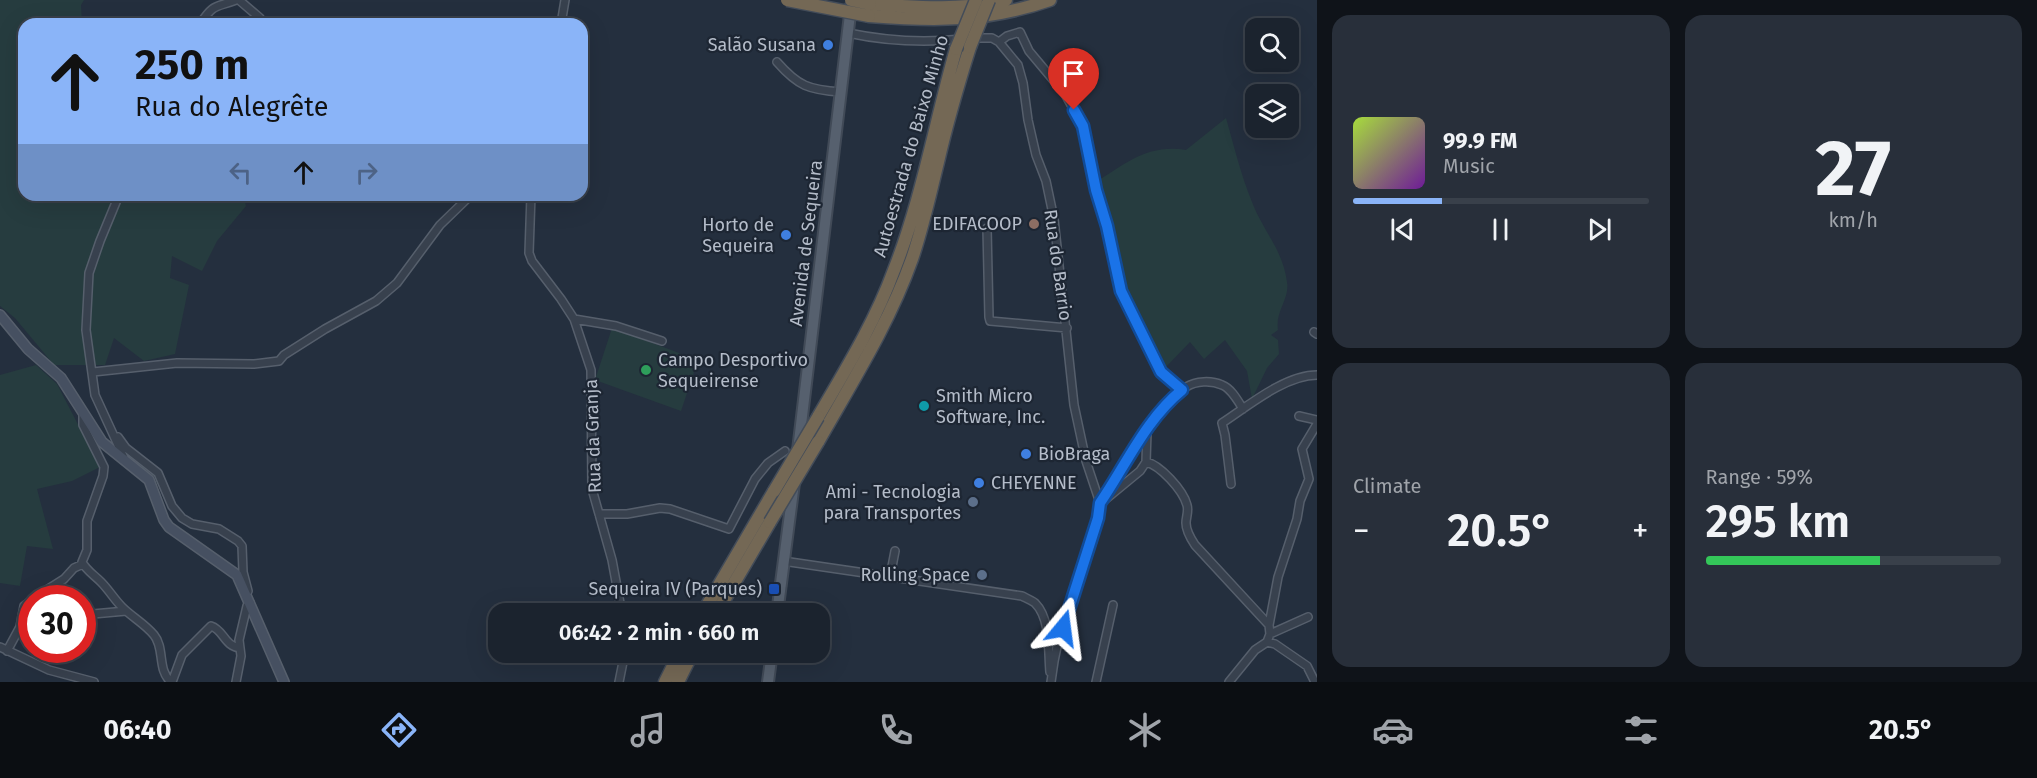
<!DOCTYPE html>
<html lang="en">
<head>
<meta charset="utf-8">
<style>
  body { margin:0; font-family:"Fira Sans",sans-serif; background:#282f3a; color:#f1f3f6; height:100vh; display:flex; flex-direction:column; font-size:22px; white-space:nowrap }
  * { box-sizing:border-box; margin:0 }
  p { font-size:20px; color:#a0a4aa }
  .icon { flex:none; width:33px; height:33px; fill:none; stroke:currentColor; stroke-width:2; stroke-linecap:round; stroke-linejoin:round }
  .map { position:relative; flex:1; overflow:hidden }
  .side { display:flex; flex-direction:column; gap:15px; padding:15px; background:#0f1319; width:720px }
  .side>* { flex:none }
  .banner { position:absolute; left:18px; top:18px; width:570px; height:183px; border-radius:18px; box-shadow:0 6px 24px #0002,0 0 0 2px #39404a; background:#8ab4f8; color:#111; overflow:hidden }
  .fabs { position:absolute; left:1245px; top:18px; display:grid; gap:12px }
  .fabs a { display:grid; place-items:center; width:54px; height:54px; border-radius:12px; background:#1b232e; box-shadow:0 6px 24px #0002,0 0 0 2px #39404a; font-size:30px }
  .speed { position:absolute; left:18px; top:585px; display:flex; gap:12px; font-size:30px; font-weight:700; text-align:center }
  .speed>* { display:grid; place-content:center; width:78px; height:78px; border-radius:50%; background:#1b232e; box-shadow:0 6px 24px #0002,0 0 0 2px #39404a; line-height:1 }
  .speed .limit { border:9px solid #d22; background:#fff; color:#111 }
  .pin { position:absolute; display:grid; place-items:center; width:51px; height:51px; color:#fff; margin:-62px -26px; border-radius:50% 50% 50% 0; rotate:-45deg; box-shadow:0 0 6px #0007 }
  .pin .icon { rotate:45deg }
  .me { position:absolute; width:66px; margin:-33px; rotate:16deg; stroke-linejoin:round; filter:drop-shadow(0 0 4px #0008) }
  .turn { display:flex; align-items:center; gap:21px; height:126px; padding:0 18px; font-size:27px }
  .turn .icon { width:78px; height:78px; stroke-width:2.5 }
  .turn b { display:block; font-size:42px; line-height:51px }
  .lanes { display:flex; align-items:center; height:57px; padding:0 18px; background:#0003; justify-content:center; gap:30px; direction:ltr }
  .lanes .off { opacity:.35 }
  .big { font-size:45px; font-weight:600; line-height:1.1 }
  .side .widget { flex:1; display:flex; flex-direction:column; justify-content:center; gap:9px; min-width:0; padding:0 21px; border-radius:18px; background:#282f3a }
  .side .dial { align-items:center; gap:0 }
  .dial b { font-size:78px; line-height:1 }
  .song { display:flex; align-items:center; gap:18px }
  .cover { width:72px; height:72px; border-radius:9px; background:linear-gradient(135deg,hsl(80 70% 55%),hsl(280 70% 35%)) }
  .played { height:6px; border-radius:3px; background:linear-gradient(90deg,#8ab4f8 30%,#39404a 30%) }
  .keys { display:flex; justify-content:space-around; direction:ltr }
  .heat { display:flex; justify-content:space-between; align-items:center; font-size:33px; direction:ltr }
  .charge { height:9px; border-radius:4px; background:linear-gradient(90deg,#34c759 59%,#39404a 0) }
  .side .tiles { flex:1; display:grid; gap:15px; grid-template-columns:repeat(2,1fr) }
  .trip { position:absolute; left:488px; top:603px; width:342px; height:60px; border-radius:18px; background:#1b232e; box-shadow:0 6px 24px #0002,0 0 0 2px #39404a; font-weight:600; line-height:60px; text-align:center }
  .dock { display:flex; height:96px; justify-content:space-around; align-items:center; background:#0b0e12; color:#a0a4aa }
  .dock .icon { width:42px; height:42px }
  .dock .active { color:#8ab4f8 }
  .dock b { font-size:27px; color:#f1f3f6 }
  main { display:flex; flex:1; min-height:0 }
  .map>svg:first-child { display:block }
  .green { fill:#263c3f }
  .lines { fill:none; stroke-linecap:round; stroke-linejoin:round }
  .street-casing { stroke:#565f6c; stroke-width:10 }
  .secondary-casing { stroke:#565f6c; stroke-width:12 }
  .primary-casing { stroke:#414a57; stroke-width:14 }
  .highway-casing { stroke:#434c59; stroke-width:15 }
  .street { stroke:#38414e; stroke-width:7 }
  .secondary { stroke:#465061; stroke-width:9 }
  .primary { stroke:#56606e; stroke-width:10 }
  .highway { stroke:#746855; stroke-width:12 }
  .highway-bridge-casing { stroke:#434c59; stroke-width:15; stroke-linecap:butt }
  .highway-bridge { stroke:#746855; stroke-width:12 }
  .route-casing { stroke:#114b97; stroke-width:15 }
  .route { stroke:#1a73e8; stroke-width:10 }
  .shop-dot { fill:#3f7fe0; stroke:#1d2633; stroke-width:2 }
  .education-dot { fill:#8d6e63; stroke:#1d2633; stroke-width:2 }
  .leisure-dot { fill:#2e9e5b; stroke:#1d2633; stroke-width:2 }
  .culture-dot { fill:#0f9aa8; stroke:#1d2633; stroke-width:2 }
  .service-dot { fill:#5c6f8a; stroke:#1d2633; stroke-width:2 }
  .transit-dot { fill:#1a4fb4; stroke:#1d2633; stroke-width:2 }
  .labels { text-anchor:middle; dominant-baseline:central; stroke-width:4.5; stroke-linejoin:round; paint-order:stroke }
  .poi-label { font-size:18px; fill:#b4bcc9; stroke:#1d2633; text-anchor:end }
  .street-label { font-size:18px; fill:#b4bcc9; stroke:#1d2633 }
</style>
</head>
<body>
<main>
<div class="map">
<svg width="1317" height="682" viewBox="0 0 1317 682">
  <rect width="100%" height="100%" fill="#242f3e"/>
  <path class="green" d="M0 0H84L81 5 82 24H24V195H243L246 206 217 241 202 271 172 256 170 278 189 285 175 354 144 361 114 338 105 365H54L15 318 0 306Z
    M1226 118C1234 146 1241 175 1252 202 1263 231 1283 250 1287 282 1290 299 1275 311 1278 330L1271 335 1278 340 1279 354 1267 368 1252 399 1247 371 1225 340 1204 359 1190 342 1165 368 1144 333 1125 292 1109 221 1096 182C1127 163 1148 144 1186 150Z
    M612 328 698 360 681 411 595 380Z
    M36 365 57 384 100 467 72 481 37 489 53 549 27 546 20 586 0 583V375Z"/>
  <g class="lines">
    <g class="street-casing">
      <path id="street" d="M239 0 260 18 261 24
        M200 24C214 3 215 8 236 0
        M561 24 565 0
        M848 33C886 41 924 43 962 39
        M973 38H992L999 42 1018 65 1023 83 1028 120 1036 155 1046 181 1054 219 1074 405 1086 461 1100 503
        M999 42 1007 36 1020 32 1029 51 1065 94 1083 126 1096 190 1107 226 1121 291 1161 372 1182 390
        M777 62C798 86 809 90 841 92
        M119 195 100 241 89 273 86 330 95 395 124 458
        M531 195 529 253 532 261 561 299 574 319 591 370 592 489 612 560 622 614
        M987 228 989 317 990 321 1067 328
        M574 319 616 326 662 341
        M1314 332 1317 334
        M93 372 177 363 254 364 279 361 284 355 325 329 376 301 397 283 440 225 471 195
        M83 414V425L104 467 103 476 87 521V550L82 562C86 570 94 575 101 582 109 590 114 599 122 607 132 617 145 624 154 635 165 648 157 670 171 682
        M1299 416 1317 420
        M118 437 126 448 158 473 172 506 182 518 192 524 219 529 238 541 242 546 243 572 248 591
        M1146 462C1160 465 1183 490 1187 505 1189 511 1186 517 1186 523 1186 531 1191 539 1195 545L1269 625 1270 634 1267 642
        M1231 484 1225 435 1222 423C1248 406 1285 375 1317 375
        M1106 499 1140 471 1146 462 1147 432
        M599 514H627L660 508 670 509 729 529 755 479 768 463 785 451
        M783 561 1022 596C1026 598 1031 600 1035 603 1051 619 1048 651 1050 672
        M890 577 895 551
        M34 598 64 579 74 568 83 564
        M82 615 126 611
        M1269 625 1278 577 1297 519 1300 501 1309 479 1302 449 1317 424
        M20 627 32 625
        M1270 634 1308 617
        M0 647 49 670 94 682
        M7 651 20 627 24 606 32 600
        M172 682 182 655 211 626C224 630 224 646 240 648
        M236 682 241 656 239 640 247 606 250 603
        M619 682 625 652
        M1051 682C1054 657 1060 629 1069 605 1078 579 1101 530 1100 503 1120 474 1156 403 1186 387 1196 381 1211 380 1222 385 1231 388 1238 401 1243 409
        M1096 682 1113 605
        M1229 682 1255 650 1267 642 1275 644 1307 666 1315 682"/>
    </g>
    <g class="secondary-casing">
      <path id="secondary" d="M0 315 28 349 61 378 102 442 149 480 164 520 169 527 237 575 284 682"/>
    </g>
    <g class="primary-casing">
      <path id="primary" d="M798 450 851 6
        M777 614 794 483
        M768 682 772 652"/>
    </g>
    <g class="highway-casing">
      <path id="highway" d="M870 4C915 7 961 11 1006 0
        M869 16C934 21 987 22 1050 0
        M818 417C846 369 875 322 894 270 922 199 935 122 956 49
        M818 442C852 382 889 324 912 259 923 227 930 194 938 162 947 123 958 85 970 47
        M702 614 774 491
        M716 614 770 522
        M665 682 680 652
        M678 682 693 652"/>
    </g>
    <use href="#street" class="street"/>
    <use href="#secondary" class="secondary"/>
    <use href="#primary" class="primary"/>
    <use href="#highway" class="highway"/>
    <g class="highway-bridge-casing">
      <path id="highway-bridge" d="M787 0 869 16
        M851 0 870 4
        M970 47 989 0
        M956 49 976 0
        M774 491 818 417
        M770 522 818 442"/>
    </g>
    <use href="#highway-bridge" class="highway-bridge"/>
  </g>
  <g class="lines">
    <g class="route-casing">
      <path id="route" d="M1063 628 1098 518 1100 503C1126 465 1146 419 1182 390L1161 372 1121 291 1107 226 1096 190 1083 126 1074 110"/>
    </g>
    <use href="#route" class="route"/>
  </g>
  <g class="shop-dot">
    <circle cx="828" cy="45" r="6"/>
    <circle cx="786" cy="235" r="6"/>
    <circle cx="1026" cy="454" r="6"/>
    <circle cx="979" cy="483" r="6"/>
  </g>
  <circle class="education-dot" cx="1034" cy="224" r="6"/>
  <circle class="leisure-dot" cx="646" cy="370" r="6"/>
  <circle class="culture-dot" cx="924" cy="406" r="6"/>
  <g class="service-dot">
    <circle cx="973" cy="502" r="6"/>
    <circle cx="982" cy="575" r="6"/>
  </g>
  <rect class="transit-dot" x="768" y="583" width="12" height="12" rx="3"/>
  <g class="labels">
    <g class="poi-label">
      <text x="816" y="45">Salão Susana</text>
      <text x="1022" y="224">EDIFACOOP</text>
      <text x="774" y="225">Horto de<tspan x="774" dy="21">Sequeira</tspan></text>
      <text x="658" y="360" text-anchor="start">Campo Desportivo<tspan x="658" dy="21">Sequeirense</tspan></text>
      <text x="936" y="396" text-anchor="start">Smith Micro<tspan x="936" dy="21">Software, Inc.</tspan></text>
      <text x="1038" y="454" text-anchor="start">BioBraga</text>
      <text x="991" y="483" text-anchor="start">CHEYENNE</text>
      <text x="961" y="492">Ami - Tecnologia<tspan x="961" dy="21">para Transportes</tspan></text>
      <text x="970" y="575">Rolling Space</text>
      <text x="762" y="589">Sequeira IV (Parques)</text>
    </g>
    <g class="street-label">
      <text transform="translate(911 146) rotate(-74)">Autoestrada do Baixo Minho</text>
      <text transform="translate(806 243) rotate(-83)">Avenida de Sequeira</text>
      <text transform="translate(1058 265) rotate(82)">Rua do Barrio</text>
      <text transform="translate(593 436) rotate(-92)">Rua da Granja</text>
    </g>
  </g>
</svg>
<div class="fabs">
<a><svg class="icon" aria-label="search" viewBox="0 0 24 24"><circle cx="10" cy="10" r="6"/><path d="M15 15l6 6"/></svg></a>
<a><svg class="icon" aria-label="layers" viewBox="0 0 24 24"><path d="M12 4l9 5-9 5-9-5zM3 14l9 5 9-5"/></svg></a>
</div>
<div class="speed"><div class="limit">30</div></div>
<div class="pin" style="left:1074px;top:110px;background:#d93025"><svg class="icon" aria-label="arrive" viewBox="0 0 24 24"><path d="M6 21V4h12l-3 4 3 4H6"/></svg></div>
<svg class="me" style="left:1063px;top:628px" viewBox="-20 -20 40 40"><path d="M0-17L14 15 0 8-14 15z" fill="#1a73e8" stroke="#fff" stroke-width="4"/></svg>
<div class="trip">06:42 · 2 min · 660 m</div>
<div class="banner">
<div class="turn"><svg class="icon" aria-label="ahead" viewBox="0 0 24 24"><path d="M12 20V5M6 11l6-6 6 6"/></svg><div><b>250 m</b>Rua do Alegrête</div></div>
<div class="lanes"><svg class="icon off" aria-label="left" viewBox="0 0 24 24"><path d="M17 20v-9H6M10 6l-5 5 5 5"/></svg><svg class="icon" aria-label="ahead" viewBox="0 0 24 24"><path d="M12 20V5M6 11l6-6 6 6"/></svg><svg class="icon off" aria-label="right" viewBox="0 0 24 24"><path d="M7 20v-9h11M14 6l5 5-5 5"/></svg></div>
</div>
</div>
<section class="side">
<div class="tiles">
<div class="widget">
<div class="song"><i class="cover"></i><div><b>99.9 FM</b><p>Music</p></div></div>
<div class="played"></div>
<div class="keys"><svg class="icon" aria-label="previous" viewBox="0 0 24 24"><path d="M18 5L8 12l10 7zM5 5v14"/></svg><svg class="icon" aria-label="pause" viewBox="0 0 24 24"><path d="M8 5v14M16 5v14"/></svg><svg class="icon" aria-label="next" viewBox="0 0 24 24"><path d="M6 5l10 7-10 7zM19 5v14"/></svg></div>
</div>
<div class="widget dial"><b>27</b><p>km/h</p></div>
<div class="widget"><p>Climate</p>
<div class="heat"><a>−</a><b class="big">20.5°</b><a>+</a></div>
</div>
<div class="widget"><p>Range · 59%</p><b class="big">295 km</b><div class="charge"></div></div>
</div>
</section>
</main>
<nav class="dock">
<b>06:40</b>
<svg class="icon active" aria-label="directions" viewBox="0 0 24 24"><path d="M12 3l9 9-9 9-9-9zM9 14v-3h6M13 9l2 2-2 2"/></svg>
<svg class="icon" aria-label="music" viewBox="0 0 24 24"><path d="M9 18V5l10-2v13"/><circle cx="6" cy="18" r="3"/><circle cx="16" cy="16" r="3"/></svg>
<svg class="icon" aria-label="phone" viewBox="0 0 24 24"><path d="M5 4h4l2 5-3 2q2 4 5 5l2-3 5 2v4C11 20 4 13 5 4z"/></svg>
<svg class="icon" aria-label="climate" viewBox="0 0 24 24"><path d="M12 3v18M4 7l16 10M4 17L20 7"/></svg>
<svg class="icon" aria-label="car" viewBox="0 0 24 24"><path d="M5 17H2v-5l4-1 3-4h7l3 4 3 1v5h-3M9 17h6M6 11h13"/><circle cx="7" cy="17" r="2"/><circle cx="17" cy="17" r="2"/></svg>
<svg class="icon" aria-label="filters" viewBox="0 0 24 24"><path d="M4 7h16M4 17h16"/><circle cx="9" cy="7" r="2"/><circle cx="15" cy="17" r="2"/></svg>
<b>20.5°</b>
</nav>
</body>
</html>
